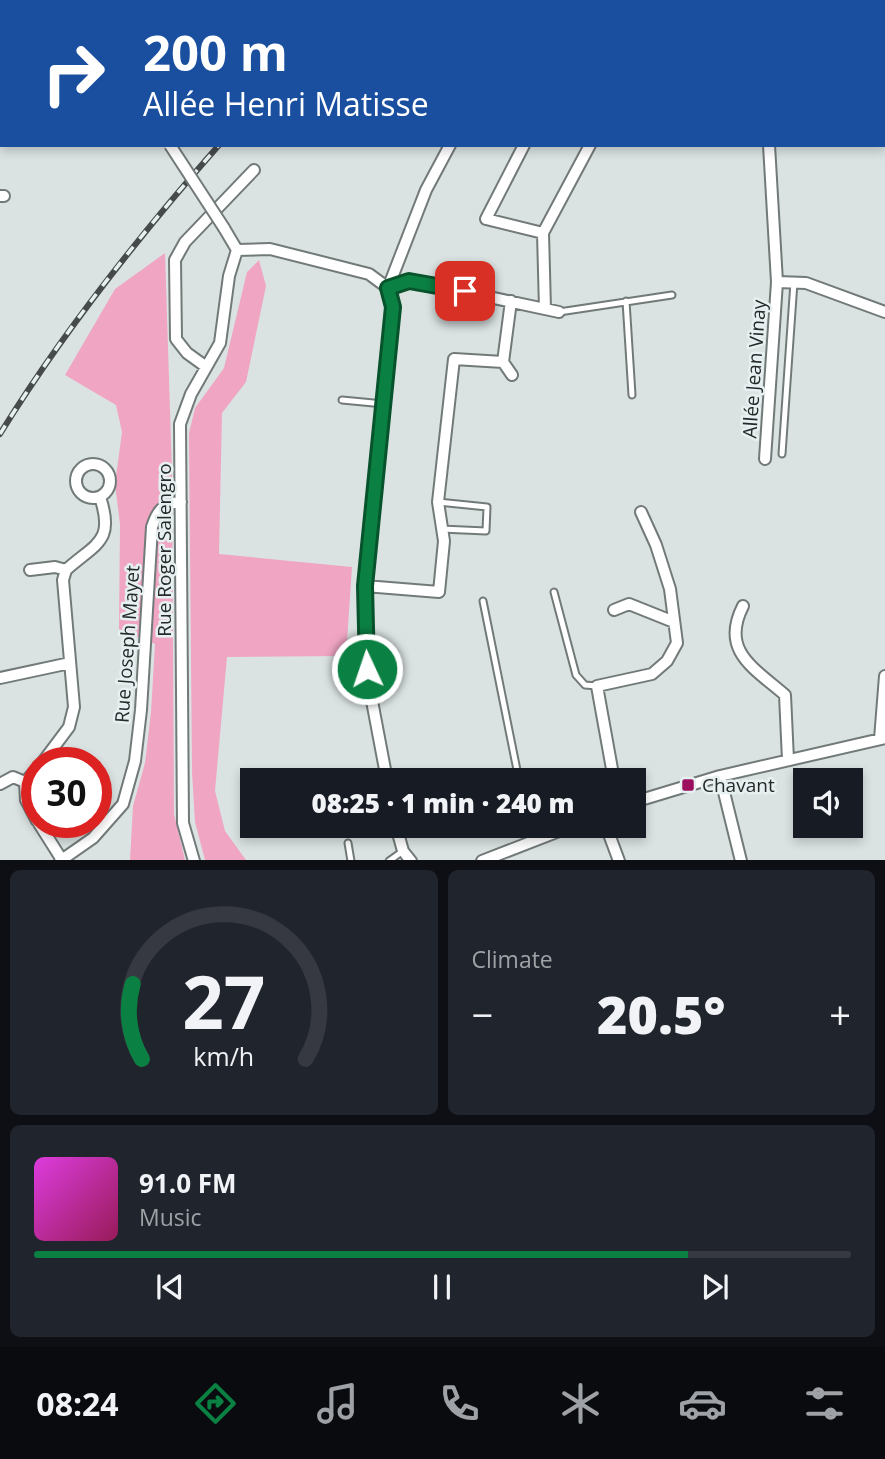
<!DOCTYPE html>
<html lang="en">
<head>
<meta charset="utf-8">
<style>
  body { margin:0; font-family:"Open Sans",sans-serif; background:#20242c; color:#f1f3f6; height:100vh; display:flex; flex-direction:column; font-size:26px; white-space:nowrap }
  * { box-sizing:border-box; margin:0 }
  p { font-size:23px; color:#9ea1a6 }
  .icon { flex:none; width:38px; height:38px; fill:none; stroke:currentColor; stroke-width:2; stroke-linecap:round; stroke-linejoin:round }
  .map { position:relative; height:860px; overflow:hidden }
  .details { display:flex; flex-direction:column; gap:10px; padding:10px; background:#0d0f14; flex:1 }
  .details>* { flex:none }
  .hud { position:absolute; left:0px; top:0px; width:886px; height:147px; box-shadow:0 4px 10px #0003; background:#1a4fa0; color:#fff; overflow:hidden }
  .buttons { position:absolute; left:793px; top:768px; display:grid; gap:14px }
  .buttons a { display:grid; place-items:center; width:70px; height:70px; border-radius:0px; background:#171b24; box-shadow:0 4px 10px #0003; font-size:35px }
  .speed { position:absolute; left:21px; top:747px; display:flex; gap:14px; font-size:35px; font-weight:700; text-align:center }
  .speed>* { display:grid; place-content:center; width:91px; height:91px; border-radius:50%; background:#171b24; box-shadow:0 4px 10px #0003; line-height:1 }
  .speed .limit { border:10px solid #d22; background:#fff; color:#111 }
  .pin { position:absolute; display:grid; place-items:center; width:60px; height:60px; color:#fff; margin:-30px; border-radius:14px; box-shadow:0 4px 10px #0006 }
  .me { position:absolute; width:77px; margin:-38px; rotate:357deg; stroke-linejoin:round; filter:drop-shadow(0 0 5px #0008) }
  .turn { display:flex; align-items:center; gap:24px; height:147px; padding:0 28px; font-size:32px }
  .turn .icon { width:91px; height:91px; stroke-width:2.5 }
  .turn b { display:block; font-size:49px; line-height:60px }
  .big { font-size:52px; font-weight:800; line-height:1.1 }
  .details .widget { flex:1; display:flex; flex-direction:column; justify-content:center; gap:10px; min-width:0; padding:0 24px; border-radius:10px; background:#20242c }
  .details .dial { align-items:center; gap:0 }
  .dial svg { height:182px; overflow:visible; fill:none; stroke:#363941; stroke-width:7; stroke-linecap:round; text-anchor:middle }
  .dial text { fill:#f1f3f6; stroke:none }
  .song { display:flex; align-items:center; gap:21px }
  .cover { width:84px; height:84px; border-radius:10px; background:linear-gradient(135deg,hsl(300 70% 55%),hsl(330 70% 35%)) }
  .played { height:7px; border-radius:4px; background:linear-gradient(90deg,#0b8043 80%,#363941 80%) }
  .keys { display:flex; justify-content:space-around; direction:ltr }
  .heat { display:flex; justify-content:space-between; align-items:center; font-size:38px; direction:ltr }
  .details .tiles { flex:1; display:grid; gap:10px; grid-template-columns:1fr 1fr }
  .widget:last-child { grid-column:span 2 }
  .trip { position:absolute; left:240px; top:768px; width:406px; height:70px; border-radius:0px; background:#171b24; box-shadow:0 4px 10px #0003; font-weight:800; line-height:70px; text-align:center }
  .menu { display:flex; height:112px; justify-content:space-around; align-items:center; background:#090b0e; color:#9ea1a6 }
  .menu .icon { width:49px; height:49px }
  .menu .active { color:#0b8043 }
  .menu b { font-size:32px; color:#f1f3f6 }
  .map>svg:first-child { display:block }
  .green { fill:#f0a5c3 }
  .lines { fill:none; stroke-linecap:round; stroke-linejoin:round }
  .service-casing { stroke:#727a79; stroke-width:9 }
  .minor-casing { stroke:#727a79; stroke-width:14 }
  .service { stroke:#fff; stroke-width:5 }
  .minor { stroke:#fff; stroke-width:10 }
  .rail-casing { stroke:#464a4a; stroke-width:6 }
  .rail { stroke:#e7f0f0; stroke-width:3.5; stroke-dasharray:10; stroke-linecap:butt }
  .minor-bridge-casing { stroke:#727a79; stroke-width:14; stroke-linecap:butt }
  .minor-bridge { stroke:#fff; stroke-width:10 }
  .route-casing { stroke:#07532c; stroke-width:18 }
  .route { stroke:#0b8043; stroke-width:12 }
  .poi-dot { fill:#9c0f5f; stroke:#e7f0f0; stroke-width:2.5 }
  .labels { text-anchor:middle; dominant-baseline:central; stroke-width:5; stroke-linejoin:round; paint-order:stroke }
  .street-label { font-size:19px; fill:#262929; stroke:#e7f0f0 }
  .poi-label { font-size:19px; fill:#262929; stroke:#e7f0f0; text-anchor:start }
</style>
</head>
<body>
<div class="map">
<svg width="885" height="861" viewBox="0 0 885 861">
  <rect width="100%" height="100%" fill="#dae3e2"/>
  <path class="green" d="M165 253 172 473 174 814 185 860H130L133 806 145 763 151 712 155 644 119 629 120 524 115 484 122 432 116 405 65 375 115 289Z
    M259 260 266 286 246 382 222 413 219 554 352 567 346 656 227 657 215 791 225 831 246 860H205L195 822 192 772 189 433 195 408 224 368 247 272Z"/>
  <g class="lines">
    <g class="service-casing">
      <path id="service" d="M626 301 632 395
        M559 312 672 295
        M342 400 384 404
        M782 454 794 282
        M438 502 487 507 486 531 441 529
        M554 592 576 675 585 685 597 686
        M483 601 519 780
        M528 826 531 842
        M348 843 351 861
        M389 861 403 851"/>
    </g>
    <g class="minor-casing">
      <path id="minor" d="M104 0 105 2
        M524 145 486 219 543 233
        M0 196H4
        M224 228 237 250
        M237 250 270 249 369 274 388 288 393 307 365 586 369 685 387 780
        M777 282 806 283 885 312
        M388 288 409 281 419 282 559 312
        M388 288 426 190 450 145
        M545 309 543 233 590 145
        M503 362 511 301
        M205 366 187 353 176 339 175 260 185 242 254 170
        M765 459 777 282 769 145
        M76 481a17 17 0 1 1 34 0a17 17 0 1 1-34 0Z
        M30 570 55 567 66 570C96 543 115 542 100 497
        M365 586 439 592 444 541 438 502 454 359 503 362 512 375
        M743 606C720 651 754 668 785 695L788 760
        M614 610 629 604 674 622
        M0 678 70 663
        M880 739 885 676
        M42 763 69 727 74 707 63 580 66 570
        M37 769 25 782 26 800 37 821
        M720 776 741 861
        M614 780 597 686 652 674 667 661 677 643 670 589 656 545 641 512
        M0 784 13 777 25 782
        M634 802 720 776 885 738
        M38 822 62 860
        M396 826 403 851 411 861
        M606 826 619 861
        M60 861 93 838 123 804 135 761 141 710 152 527C157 511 163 503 181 502
        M194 861 183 823 180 424 191 394 220 343 229 276 237 250
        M482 861 572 826"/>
    </g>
    <use href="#service" class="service"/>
    <use href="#minor" class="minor"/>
    <g class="rail-casing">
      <path id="rail" d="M347 2 348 0
        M0 434C64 330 139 236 219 145"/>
    </g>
    <use href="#rail" class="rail"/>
    <g class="minor-bridge-casing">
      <path id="minor-bridge" d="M170 145 224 228"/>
    </g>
    <use href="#minor-bridge" class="minor-bridge"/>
  </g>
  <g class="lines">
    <g class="route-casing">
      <path id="route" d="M367 669 365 586 393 307 388 288 409 281 465 291"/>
    </g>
    <use href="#route" class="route"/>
  </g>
  <rect class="poi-dot" x="681" y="778" width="14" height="14" rx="3.5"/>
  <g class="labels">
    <g class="street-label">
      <text transform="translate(754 369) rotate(-86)">Allée Jean Vinay</text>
      <text transform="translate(164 550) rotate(-90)">Rue Roger Salengro</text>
      <text transform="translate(127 644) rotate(-86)">Rue Joseph Mayet</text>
    </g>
    <g class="poi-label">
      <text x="702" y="785">Chavant</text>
    </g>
  </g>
</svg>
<div class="buttons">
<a><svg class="icon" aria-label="sound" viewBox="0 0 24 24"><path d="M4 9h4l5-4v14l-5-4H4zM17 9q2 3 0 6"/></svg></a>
</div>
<div class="speed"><div class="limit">30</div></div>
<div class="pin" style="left:465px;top:291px;background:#d93025"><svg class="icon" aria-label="arrive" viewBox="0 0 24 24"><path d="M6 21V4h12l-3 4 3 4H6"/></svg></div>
<svg class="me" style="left:367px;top:669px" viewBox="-20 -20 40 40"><circle r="17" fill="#0b8043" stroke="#fff" stroke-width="3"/><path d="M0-11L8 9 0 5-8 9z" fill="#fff"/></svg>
<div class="trip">08:25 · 1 min · 240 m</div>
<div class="hud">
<div class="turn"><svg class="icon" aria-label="right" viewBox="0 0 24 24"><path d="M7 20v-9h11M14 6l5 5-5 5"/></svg><div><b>200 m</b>Allée Henri Matisse</div></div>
</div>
</div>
<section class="details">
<div class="tiles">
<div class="widget dial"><svg viewBox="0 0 100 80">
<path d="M14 69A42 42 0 1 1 86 69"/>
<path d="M14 69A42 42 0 0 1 10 36" stroke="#0b8043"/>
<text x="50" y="56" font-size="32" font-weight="700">27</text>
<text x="50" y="72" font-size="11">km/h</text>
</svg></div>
<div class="widget"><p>Climate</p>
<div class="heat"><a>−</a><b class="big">20.5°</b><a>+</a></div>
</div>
<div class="widget">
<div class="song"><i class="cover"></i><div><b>91.0 FM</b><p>Music</p></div></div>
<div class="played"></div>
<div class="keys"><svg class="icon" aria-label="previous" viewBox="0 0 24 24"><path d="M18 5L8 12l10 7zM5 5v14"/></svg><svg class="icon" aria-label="pause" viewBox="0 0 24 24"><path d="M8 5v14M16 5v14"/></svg><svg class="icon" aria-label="next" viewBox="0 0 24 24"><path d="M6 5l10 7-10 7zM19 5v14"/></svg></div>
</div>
</div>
</section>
<nav class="menu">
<b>08:24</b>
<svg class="icon active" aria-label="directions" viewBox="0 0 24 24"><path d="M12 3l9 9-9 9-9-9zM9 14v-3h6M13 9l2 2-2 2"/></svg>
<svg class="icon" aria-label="music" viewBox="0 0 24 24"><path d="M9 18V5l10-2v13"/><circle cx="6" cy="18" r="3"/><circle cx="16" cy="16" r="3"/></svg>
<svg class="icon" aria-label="phone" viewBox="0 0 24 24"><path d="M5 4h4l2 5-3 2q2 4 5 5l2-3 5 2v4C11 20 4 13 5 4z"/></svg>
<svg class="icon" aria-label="climate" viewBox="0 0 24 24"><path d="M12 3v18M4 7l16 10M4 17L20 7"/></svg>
<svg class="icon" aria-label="car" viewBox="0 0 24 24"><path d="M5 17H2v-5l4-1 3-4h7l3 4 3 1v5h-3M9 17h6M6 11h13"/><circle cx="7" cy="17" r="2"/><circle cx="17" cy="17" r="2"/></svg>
<svg class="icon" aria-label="filters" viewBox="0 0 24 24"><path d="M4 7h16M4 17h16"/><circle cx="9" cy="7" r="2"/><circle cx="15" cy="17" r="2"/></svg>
</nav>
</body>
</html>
